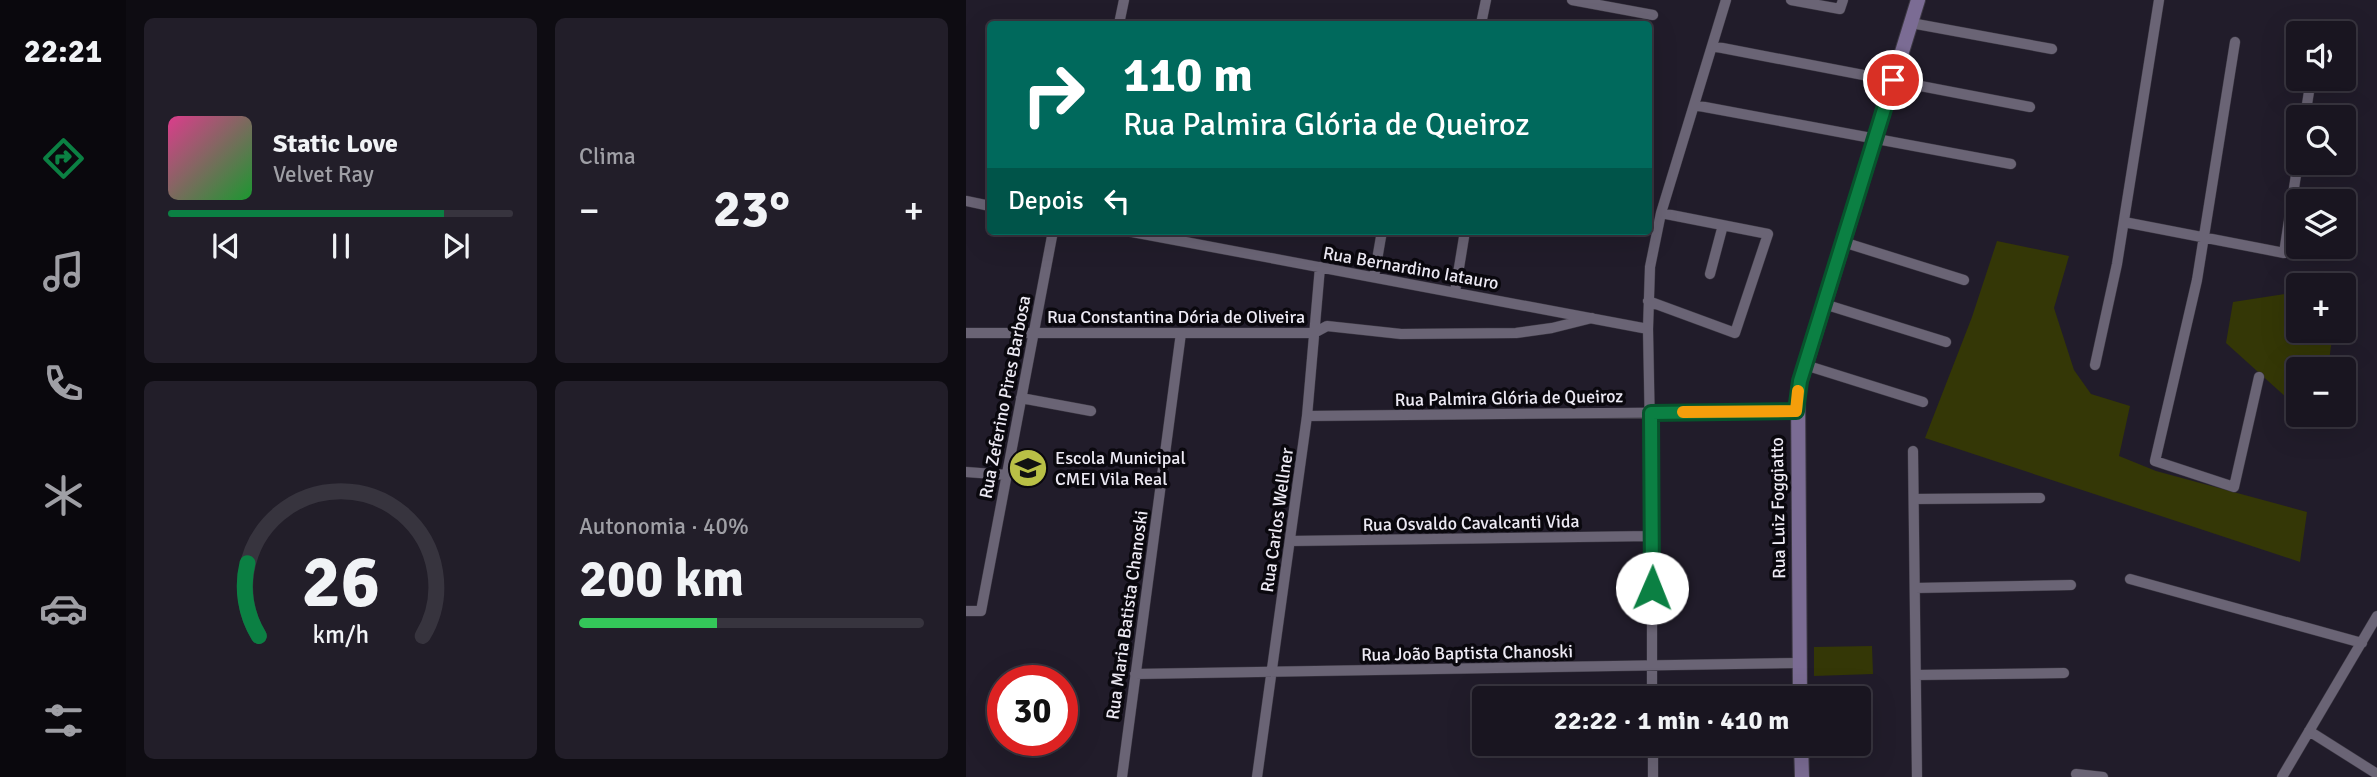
<!DOCTYPE html>
<html lang="pt">
<head>
<meta charset="utf-8">
<style>
  body { margin:0; font-family:Signika,sans-serif; background:#221e29; color:#f1f3f6; height:100vh; display:flex; flex-direction:column; font-size:26px; white-space:nowrap }
  * { box-sizing:border-box; margin:0 }
  p { font-size:23px; color:#9f9fa5 }
  .icon { flex:none; width:38px; height:38px; fill:none; stroke:currentColor; stroke-width:2; stroke-linecap:round; stroke-linejoin:round }
  .map { position:relative; flex:1; overflow:hidden }
  .panel { display:flex; flex-direction:column; gap:18px; padding:18px; background:#0e0c12; width:840px }
  .panel>* { flex:none }
  .hud { position:absolute; left:21px; top:21px; width:665px; height:214px; border-radius:7px; box-shadow:0 7px 28px #0002,0 0 0 2px #37343e; background:#00695c; color:#fff; overflow:hidden }
  .buttons { position:absolute; left:1320px; top:21px; display:grid; gap:14px }
  .buttons a { display:grid; place-items:center; width:70px; height:70px; border-radius:7px; background:#191520; box-shadow:0 7px 28px #0002,0 0 0 2px #37343e; font-size:35px }
  .speed { position:absolute; left:21px; top:665px; display:flex; gap:14px; font-size:35px; font-weight:700; text-align:center }
  .speed>* { display:grid; place-content:center; width:91px; height:91px; border-radius:50%; background:#191520; box-shadow:0 7px 28px #0002,0 0 0 2px #37343e; line-height:1 }
  .speed .limit { border:10px solid #d22; background:#fff; color:#111 }
  .pin { position:absolute; display:grid; place-items:center; width:60px; height:60px; color:#fff; margin:-30px; border:4px solid #fff; border-radius:50%; box-shadow:0 2px 7px #0007 }
  .me { position:absolute; width:77px; margin:-38px; rotate:1deg; stroke-linejoin:round; filter:drop-shadow(0 0 5px #0008) }
  .turn { display:flex; align-items:center; gap:24px; height:147px; padding:0 21px; font-size:32px }
  .turn .icon { width:91px; height:91px; stroke-width:2.5 }
  .turn b { display:block; font-size:49px; line-height:60px }
  .then { display:flex; align-items:center; height:66px; padding:0 21px; background:#0003; gap:14px; font-size:26px }
  .big { font-size:52px; font-weight:700; line-height:1.1 }
  .panel .tile { flex:1; display:flex; flex-direction:column; justify-content:center; gap:10px; min-width:0; padding:0 24px; border-radius:10px; background:#221e29 }
  .panel .dial { align-items:center; gap:0 }
  .dial svg { height:182px; overflow:visible; fill:none; stroke:#37343e; stroke-width:7; stroke-linecap:round; text-anchor:middle }
  .dial text { fill:#f1f3f6; stroke:none }
  .song { display:flex; align-items:center; gap:21px }
  .cover { width:84px; height:84px; border-radius:10px; background:linear-gradient(135deg,hsl(330 70% 55%),hsl(130 70% 35%)) }
  .played { height:7px; border-radius:4px; background:linear-gradient(90deg,#0b8043 80%,#37343e 80%) }
  .keys { display:flex; justify-content:space-around; direction:ltr }
  .heat { display:flex; justify-content:space-between; align-items:center; font-size:38px; direction:ltr }
  .charge { height:10px; border-radius:5px; background:linear-gradient(90deg,#34c759 40%,#37343e 0) }
  .panel .tiles { flex:1; display:grid; gap:18px; grid-template-columns:repeat(2,1fr) }
  .trip { position:absolute; left:506px; top:686px; width:399px; height:70px; border-radius:7px; background:#191520; box-shadow:0 7px 28px #0002,0 0 0 2px #37343e; font-weight:700; line-height:70px; text-align:center }
  main { display:flex; flex:1; min-height:0 }
  .tab-bar { display:flex; flex-direction:column; width:126px; justify-content:space-around; align-items:center; background:#0a080d; color:#9f9fa5 }
  .tab-bar .icon { width:49px; height:49px }
  .tab-bar .on { color:#0b8043 }
  .tab-bar b { font-size:32px; color:#f1f3f6 }
  .map>svg:first-child { display:block }
  .green { fill:#343706 }
  .lines { fill:none; stroke-linecap:round; stroke-linejoin:round }
  .street-casing { stroke:#3d3944; stroke-width:11 }
  .secondary-casing { stroke:#3d3944; stroke-width:16 }
  .street { stroke:#6a6475; stroke-width:10 }
  .secondary { stroke:#7b6c94; stroke-width:14 }
  .route-casing { stroke:#07532c; stroke-width:18 }
  .route { stroke:#0b8043; stroke-width:12 }
  .slow { stroke:#f59e0b; stroke-width:12 }
  .labels { text-anchor:middle; dominant-baseline:central; stroke-width:7; stroke-linejoin:round; paint-order:stroke }
  .street-label { font-size:18px; fill:#edeaf4; stroke:#0a080e }
  .poi-label { font-size:18px; fill:#edeaf4; stroke:#0a080e; text-anchor:start }
</style>
</head>
<body>
<main>
<nav class="tab-bar">
<b>22:21</b>
<svg class="icon on" aria-label="directions" viewBox="0 0 24 24"><path d="M12 3l9 9-9 9-9-9zM9 14v-3h6M13 9l2 2-2 2"/></svg>
<svg class="icon" aria-label="music" viewBox="0 0 24 24"><path d="M9 18V5l10-2v13"/><circle cx="6" cy="18" r="3"/><circle cx="16" cy="16" r="3"/></svg>
<svg class="icon" aria-label="phone" viewBox="0 0 24 24"><path d="M5 4h4l2 5-3 2q2 4 5 5l2-3 5 2v4C11 20 4 13 5 4z"/></svg>
<svg class="icon" aria-label="climate" viewBox="0 0 24 24"><path d="M12 3v18M4 7l16 10M4 17L20 7"/></svg>
<svg class="icon" aria-label="car" viewBox="0 0 24 24"><path d="M5 17H2v-5l4-1 3-4h7l3 4 3 1v5h-3M9 17h6M6 11h13"/><circle cx="7" cy="17" r="2"/><circle cx="17" cy="17" r="2"/></svg>
<svg class="icon" aria-label="filters" viewBox="0 0 24 24"><path d="M4 7h16M4 17h16"/><circle cx="9" cy="7" r="2"/><circle cx="15" cy="17" r="2"/></svg>
</nav>
<section class="panel">
<div class="tiles">
<div class="tile">
<div class="song"><i class="cover"></i><div><b>Static Love</b><p>Velvet Ray</p></div></div>
<div class="played"></div>
<div class="keys"><svg class="icon" aria-label="previous" viewBox="0 0 24 24"><path d="M18 5L8 12l10 7zM5 5v14"/></svg><svg class="icon" aria-label="pause" viewBox="0 0 24 24"><path d="M8 5v14M16 5v14"/></svg><svg class="icon" aria-label="next" viewBox="0 0 24 24"><path d="M6 5l10 7-10 7zM19 5v14"/></svg></div>
</div>
<div class="tile"><p>Clima</p>
<div class="heat"><a>−</a><b class="big">23°</b><a>+</a></div>
</div>
<div class="tile dial"><svg viewBox="0 0 100 80">
<path d="M14 69A42 42 0 1 1 86 69"/>
<path d="M14 69A42 42 0 0 1 9 37" stroke="#0b8043"/>
<text x="50" y="56" font-size="32" font-weight="700">26</text>
<text x="50" y="72" font-size="11">km/h</text>
</svg></div>
<div class="tile"><p>Autonomia · 40%</p><b class="big">200 km</b><div class="charge"></div></div>
</div>
</section>
<div class="map">
<svg width="1411" height="777" viewBox="0 0 1411 777">
  <rect width="100%" height="100%" fill="#211c2a"/>
  <path class="green" d="M1031 241 1103 256 1088 308 1108 370 1125 394 1164 406 1153 456 1190 471 1341 512 1334 562 959 438 1006 317Z
    M1332 292V331H1367L1362 369H1332V408L1260 343 1267 302Z
    M906 646 907 674 848 676V647Z"/>
  <g class="lines">
    <g class="street-casing">
      <path id="street" d="M606 0 687 15
        M825 0 874 9 877 0
        M945 23 1086 49
        M153 24 158 0
        M515 24 520 0
        M1269 42 1231 280 1189 461 1268 487 1293 377
        M746 46 1064 107
        M728 105 1045 164
        M1339 117 1345 79
        M0 201 24 206
        M1158 222 1318 253 1332 162
        M161 231 682 329
        M877 242 998 280
        M744 274 757 225
        M408 277 416 231
        M489 292 499 231
        M682 301 769 333 802 234 695 213
        M858 304 980 342
        M0 333H348L361 326 435 334 550 333 586 328 626 318
        M839 365 957 402
        M1129 365 1151 264 1193 0
        M55 398 125 411
        M341 416 830 411
        M947 451 951 777
        M0 472 41 475
        M948 499 1074 498
        M324 541 686 536
        M1164 579 1396 643
        M949 588 1105 585
        M0 611H15L87 231
        M169 674 834 663
        M950 675 1098 673
        M686 698V536L682 329 684 267 695 213 760 0
        M1343 731 1411 774
        M687 744V777
        M1110 774 1137 777
        M156 777 215 333
        M291 777 341 416 354 267
        M1316 777 1411 616"/>
    </g>
    <g class="secondary-casing">
      <path id="secondary" d="M834 698 832 390 952 0
        M835 744 836 777"/>
    </g>
    <use href="#street" class="street"/>
    <use href="#secondary" class="secondary"/>
  </g>
  <g class="lines">
    <g class="route-casing">
      <path id="route" d="M686 588 685 413 830 411 834 381 927 80"/>
    </g>
    <use href="#route" class="route"/>
    <path class="slow" d="M717 412 830 411 832 391"/>
  </g>
  <defs>
    <g id="school-disc" transform="scale(2.0125)"><circle r="9.5" fill="#b9c046" stroke="#0a080e"/><path d="M0-5L7-2L0 1L-7-2ZM-4 1L0 2.5L4 1V4Q0 6-4 4Z" fill="#111"/></g>
  </defs>
  <g fill-rule="evenodd">
    <use href="#school-disc" x="62" y="468"/>
  </g>
  <g class="labels">
    <g class="street-label">
      <text transform="translate(445 268) rotate(10)">Rua Bernardino Iatauro</text>
      <text x="210" y="317">Rua Constantina Dória de Oliveira</text>
      <text transform="translate(39 397) rotate(-79)">Rua Zeferino Pires Barbosa</text>
      <text transform="translate(543 398) rotate(-1)">Rua Palmira Glória de Queiroz</text>
      <text transform="translate(812 508) rotate(-91)">Rua Luiz Foggiatto</text>
      <text transform="translate(311 520) rotate(-82)">Rua Carlos Wellner</text>
      <text transform="translate(505 523) rotate(-1)">Rua Osvaldo Cavalcanti Vida</text>
      <text transform="translate(161 615) rotate(-82)">Rua Maria Batista Chanoski</text>
      <text transform="translate(501 653) rotate(-1)">Rua João Baptista Chanoski</text>
    </g>
    <g class="poi-label">
      <text x="89" y="458">Escola Municipal<tspan x="89" dy="21">CMEI Vila Real</tspan></text>
    </g>
  </g>
</svg>
<div class="buttons">
<a><svg class="icon" aria-label="sound" viewBox="0 0 24 24"><path d="M4 9h4l5-4v14l-5-4H4zM17 9q2 3 0 6"/></svg></a>
<a><svg class="icon" aria-label="search" viewBox="0 0 24 24"><circle cx="10" cy="10" r="6"/><path d="M15 15l6 6"/></svg></a>
<a><svg class="icon" aria-label="layers" viewBox="0 0 24 24"><path d="M12 4l9 5-9 5-9-5zM3 14l9 5 9-5"/></svg></a>
<a>+</a>
<a>−</a>
</div>
<div class="speed"><div class="limit">30</div></div>
<div class="pin" style="left:927px;top:80px;background:#d93025"><svg class="icon" aria-label="arrive" viewBox="0 0 24 24"><path d="M6 21V4h12l-3 4 3 4H6"/></svg></div>
<svg class="me" style="left:686px;top:588px" viewBox="-20 -20 40 40"><circle r="19" fill="#fff"/><path d="M0-13L10 11 0 6-10 11z" fill="#0b8043"/></svg>
<div class="trip">22:22 · 1 min · 410 m</div>
<div class="hud">
<div class="turn"><svg class="icon" aria-label="right" viewBox="0 0 24 24"><path d="M7 20v-9h11M14 6l5 5-5 5"/></svg><div><b>110 m</b>Rua Palmira Glória de Queiroz</div></div>
<div class="then">Depois<svg class="icon" aria-label="left" viewBox="0 0 24 24"><path d="M17 20v-9H6M10 6l-5 5 5 5"/></svg></div>
</div>
</div>
</main>
</body>
</html>
